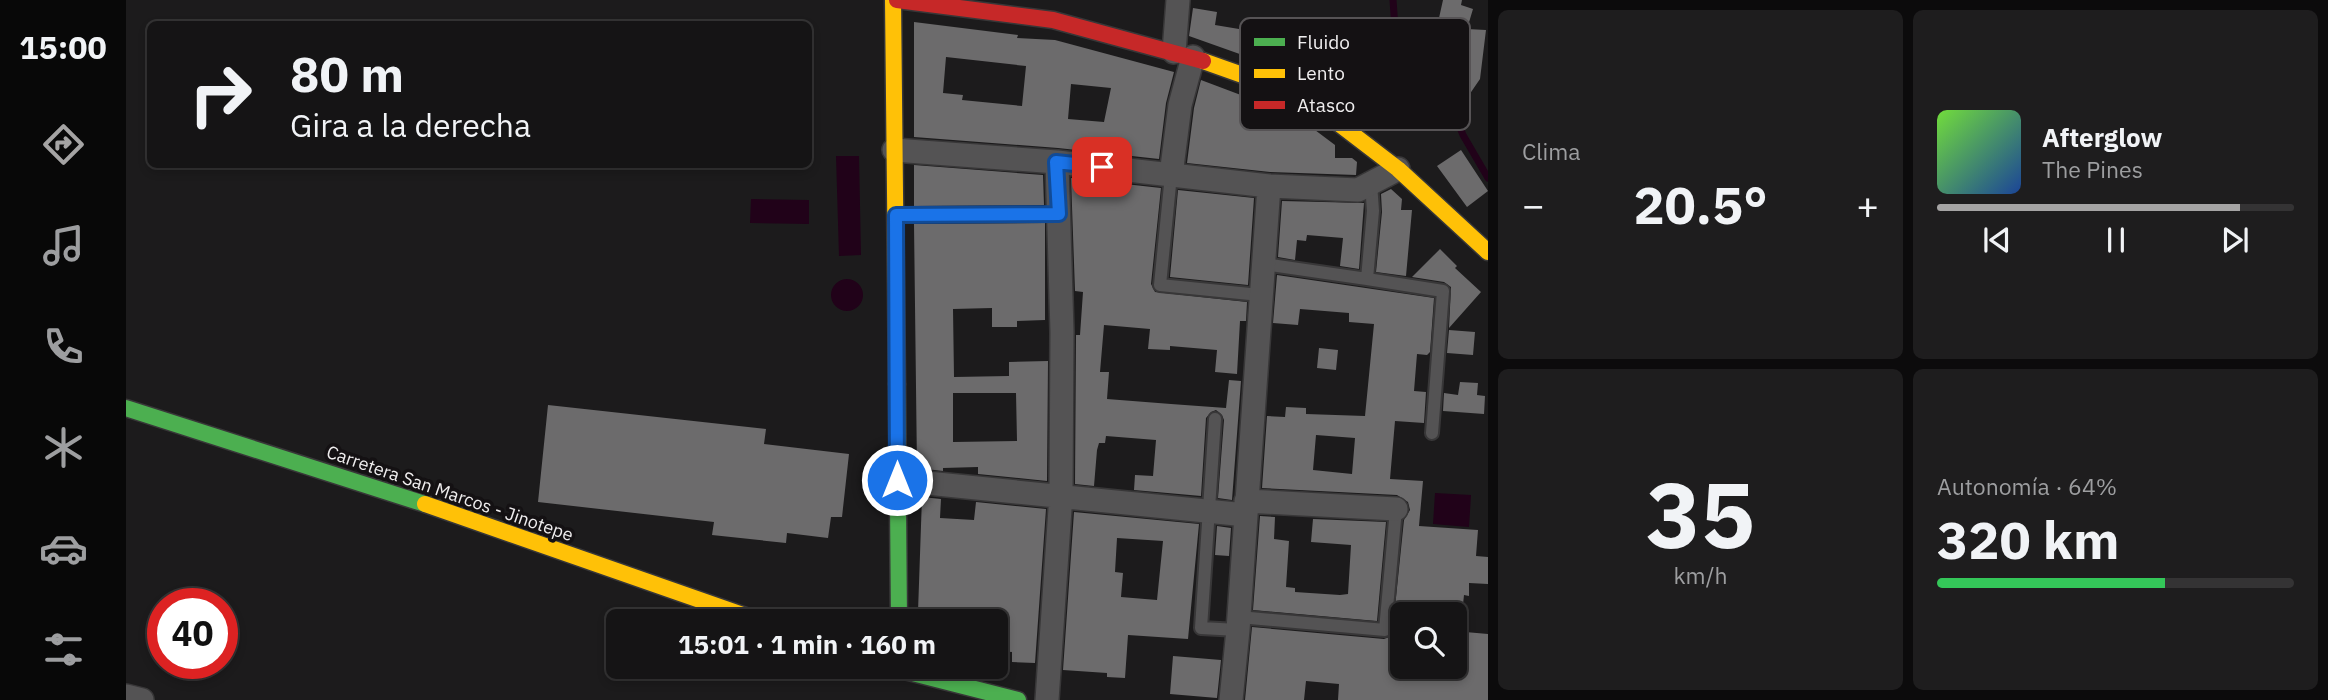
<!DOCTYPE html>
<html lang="es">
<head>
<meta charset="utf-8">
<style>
  body { margin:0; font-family:"IBM Plex Sans",sans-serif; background:#1e1d1e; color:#f1f3f6; height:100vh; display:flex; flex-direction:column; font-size:26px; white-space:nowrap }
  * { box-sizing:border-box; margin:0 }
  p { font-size:23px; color:#9d9ea0 }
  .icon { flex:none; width:38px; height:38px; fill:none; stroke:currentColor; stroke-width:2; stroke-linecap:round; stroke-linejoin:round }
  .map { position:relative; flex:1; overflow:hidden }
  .panel { display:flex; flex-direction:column; gap:10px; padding:10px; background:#0c0b0c; width:840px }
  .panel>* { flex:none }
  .guide { position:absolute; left:21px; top:21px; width:665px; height:147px; border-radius:10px; box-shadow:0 4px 10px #0003,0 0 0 2px #343334; background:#151415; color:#f1f3f6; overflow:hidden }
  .fabs { position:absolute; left:1264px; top:602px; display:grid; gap:14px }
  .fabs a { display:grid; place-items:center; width:77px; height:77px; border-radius:10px; background:#151415; box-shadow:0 4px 10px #0003,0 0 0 2px #343334; font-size:35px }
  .speed { position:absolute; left:21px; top:588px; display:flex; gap:14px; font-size:35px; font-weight:700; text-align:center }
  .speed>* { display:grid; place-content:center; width:91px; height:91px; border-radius:50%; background:#151415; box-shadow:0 4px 10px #0003,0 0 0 2px #343334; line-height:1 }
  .speed .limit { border:10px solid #d22; background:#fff; color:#111 }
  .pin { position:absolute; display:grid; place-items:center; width:60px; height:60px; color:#fff; margin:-30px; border-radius:14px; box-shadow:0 4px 10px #0006 }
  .me { position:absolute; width:77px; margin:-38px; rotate:0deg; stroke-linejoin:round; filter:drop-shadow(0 0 5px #0008) }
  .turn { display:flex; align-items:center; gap:24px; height:147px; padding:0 28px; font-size:32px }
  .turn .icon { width:91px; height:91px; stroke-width:2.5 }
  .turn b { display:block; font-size:49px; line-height:60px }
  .big { font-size:52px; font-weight:800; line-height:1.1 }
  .panel .tile { flex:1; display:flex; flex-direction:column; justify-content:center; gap:10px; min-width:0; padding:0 24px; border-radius:10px; background:#1e1d1e }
  .panel .dial { align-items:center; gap:0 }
  .dial b { font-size:91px; line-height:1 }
  .song { display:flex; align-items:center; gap:21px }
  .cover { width:84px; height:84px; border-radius:10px; background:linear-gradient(135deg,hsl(100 70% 55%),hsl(220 70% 35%)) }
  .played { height:7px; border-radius:4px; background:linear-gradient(90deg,#a5a4a4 85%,#343334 85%) }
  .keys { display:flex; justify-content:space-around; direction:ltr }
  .heat { display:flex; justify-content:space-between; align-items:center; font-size:38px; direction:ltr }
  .charge { height:10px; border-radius:5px; background:linear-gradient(90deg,#34c759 64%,#343334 0) }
  .panel .tiles { flex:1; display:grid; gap:10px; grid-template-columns:repeat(2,1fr) }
  .trip { position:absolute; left:480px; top:609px; width:402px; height:70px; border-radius:10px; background:#151415; box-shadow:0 4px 10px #0003,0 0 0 2px #343334; font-weight:800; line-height:70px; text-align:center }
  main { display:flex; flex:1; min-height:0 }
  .tab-bar { display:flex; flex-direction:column; width:126px; justify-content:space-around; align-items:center; background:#080808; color:#9d9ea0 }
  .tab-bar .icon { width:49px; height:49px }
  .tab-bar .selected { color:#a5a4a4 }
  .tab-bar b { font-size:32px; color:#f1f3f6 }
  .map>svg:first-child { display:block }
  .water { fill:#210219 }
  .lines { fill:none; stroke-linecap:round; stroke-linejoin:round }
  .stream { stroke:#210219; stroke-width:7 }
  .building { fill:#6c6b6c; fill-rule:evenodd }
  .lane-casing { stroke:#383738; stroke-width:16 }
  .street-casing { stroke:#383738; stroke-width:26 }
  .fast-casing { stroke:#383738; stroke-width:19 }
  .slow-casing { stroke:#383738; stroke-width:19 }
  .jam-casing { stroke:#383738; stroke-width:19 }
  .lane { stroke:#545354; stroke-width:12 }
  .street { stroke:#545354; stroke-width:23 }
  .fast { stroke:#4caf50; stroke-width:16 }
  .slow { stroke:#ffc107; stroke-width:16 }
  .jam { stroke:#c62828; stroke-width:16 }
  .route-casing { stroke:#114b97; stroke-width:18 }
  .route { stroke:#1a73e8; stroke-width:12 }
  .labels { text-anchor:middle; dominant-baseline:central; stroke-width:7; stroke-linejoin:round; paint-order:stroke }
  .street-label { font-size:18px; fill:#efedee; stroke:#141113 }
  .key { fill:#141113; stroke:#565355; stroke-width:2 }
  .key-label { font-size:19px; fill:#efedee }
</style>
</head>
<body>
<main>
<nav class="tab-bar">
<b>15:00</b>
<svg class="icon selected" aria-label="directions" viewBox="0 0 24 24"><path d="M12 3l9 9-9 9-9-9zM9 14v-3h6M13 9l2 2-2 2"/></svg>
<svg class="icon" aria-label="music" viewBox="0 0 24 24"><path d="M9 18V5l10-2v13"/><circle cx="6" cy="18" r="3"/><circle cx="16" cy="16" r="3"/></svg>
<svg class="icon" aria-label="phone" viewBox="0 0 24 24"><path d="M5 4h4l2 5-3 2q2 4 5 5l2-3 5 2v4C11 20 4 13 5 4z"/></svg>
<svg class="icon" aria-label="climate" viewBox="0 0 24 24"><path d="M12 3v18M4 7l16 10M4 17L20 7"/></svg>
<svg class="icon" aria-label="car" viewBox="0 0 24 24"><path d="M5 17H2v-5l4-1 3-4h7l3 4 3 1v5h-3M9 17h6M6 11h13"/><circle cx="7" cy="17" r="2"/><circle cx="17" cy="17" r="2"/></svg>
<svg class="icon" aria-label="filters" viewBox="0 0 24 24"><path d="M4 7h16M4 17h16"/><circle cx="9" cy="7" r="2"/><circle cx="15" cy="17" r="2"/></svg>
</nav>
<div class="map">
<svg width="1362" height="700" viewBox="0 0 1362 700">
  <rect width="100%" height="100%" fill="#1c1b1c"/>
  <path class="water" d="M710 156H733L735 255 713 256Z
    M625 199 683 200V224L624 223Z
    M705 295a16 16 0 1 1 32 0a16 16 0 1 1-32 0Z
    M1309 493 1345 495 1343 527 1307 524Z"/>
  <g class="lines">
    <path class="stream" d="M1267 0 1270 42 1277 58 1291 80 1312 92 1329 115 1337 135 1362 178"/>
  </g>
  <path class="building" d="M1317 0H1336L1335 5 1347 9 1341 29 1360 30 1354 79 1341 98 1311 77 1304 123 1282 120 1287 90H1289L1297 57 1304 59 1309 18H1313Z
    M1067 8 1091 12 1089 25 1155 36 1156 32 1176 36 1170 74 1063 36Z
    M788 22 892 35 891 38 929 40 1048 72 1040 103 1033 159 932 148 788 137ZM820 57 900 66 896 106 836 100 837 95 817 93ZM945 84 985 88 978 122 942 119Z
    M1075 80 1171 116 1172 122 1189 130 1209 145V158H1226L1231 162 1230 175 1144 172 1061 163 1068 108Z
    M1335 150 1362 191 1341 207 1311 166Z
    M788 165 917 175 918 205 788 206Z
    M945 178 1035 188 1025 284 1029 292 1121 302 1120 321H1114L1111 374 1089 372 1091 350 1044 346V350L1022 349 1024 329 978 325 974 372H983L981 399 1045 404 1100 408 1103 380 1115 381 1106 500 1092 498 1098 420 1096 415 1090 410 1085 412 1080 418 1075 496 1008 490 1009 475 1027 476 1030 440 980 436 979 443H973L971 450 968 486 949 484 950 335H954L957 292 949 291Z
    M1265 189 1276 199 1275 210H1286L1280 276 1250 272 1256 212 1255 194Z
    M1052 190 1128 198 1122 285 1044 277Z
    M1156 201 1238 203 1233 269 1214 266 1217 238 1181 235 1180 241 1171 240 1169 260 1152 257Z
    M919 223V320L891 321V327H866V308L827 309 828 377 883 376V362L922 361 921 481 852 474V467L817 468V471L791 468 788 224ZM827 393H890L891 441 827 442Z
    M1314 249 1331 266 1329 268 1355 292 1323 328 1325 287 1318 282 1286 277Z
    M1151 275 1308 298 1304 352 1301 355 1291 354 1288 391 1300 392 1298 423 1269 421 1264 479 1297 481 1293 526 1352 530 1350 556 1362 557V584L1343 583V596L1338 595 1336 614H1276V667H1328V631L1362 634V700H1212L1213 684 1180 681 1178 700H1119L1126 627 1258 639 1266 636 1278 520 1284 510 1282 502 1271 495 1136 488 1141 416 1159 417 1160 407 1180 408V414L1239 416 1248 324 1223 322V313L1174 309 1172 325 1147 323ZM1190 435 1229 438 1226 474 1187 470Z
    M1323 330 1349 332 1347 355 1321 353Z
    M1193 348 1212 350 1210 370 1191 368Z
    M1334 382 1352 383 1351 395 1359 396 1358 414 1317 411 1318 393 1332 395Z
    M422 405 640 429 638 444 723 454 716 517H705L702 538 661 533 660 543 586 535 588 522 412 502Z
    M796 497 815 499 814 518 848 520 850 502 920 509 909 663 886 662V652L870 651V621H823V614L792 612Z
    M948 512 1073 524 1062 639 1002 635 999 678 981 677V673L937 670ZM991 538 1037 541 1031 600 995 597 997 573 989 572Z
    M1134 516 1149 517 1148 539 1163 541 1160 587 1169 588V592L1214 595 1222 594 1225 545 1185 542 1187 519 1260 522 1251 621 1127 610Z
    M1091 526 1105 528 1103 556 1089 555Z
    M1047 656 1095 660 1091 698 1044 694Z"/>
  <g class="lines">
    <g class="lane-casing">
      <path id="lane" d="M1045 175 1034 285 1134 295
        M772 215 933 214
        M1138 264 1241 279 1247 211 1245 183
        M1241 279 1317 291 1306 433
        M1089 419 1075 628 1112 630
        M1113 617 1259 630 1270 509"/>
    </g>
    <g class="street-casing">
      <path id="street" d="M1048 52 1052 0
        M768 150 931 162 1143 186 1232 190 1272 169
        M1045 175 1054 105 1067 57
        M771 480 1120 515
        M1120 501 1270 509
        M0 696 16 700
        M921 700 935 494 936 332 931 162
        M1105 700 1112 630 1143 186"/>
    </g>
    <g class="fast-casing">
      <path id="fast" d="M771 384 773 621
        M0 408 299 504
        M763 667 892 700"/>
    </g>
    <g class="slow-casing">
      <path id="slow" d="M767 0 771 384
        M1077 61 1178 97 1272 169 1362 252
        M299 504 634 621"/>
    </g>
    <g class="jam-casing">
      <path id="jam" d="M771 0 927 20 1077 61"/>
    </g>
    <use href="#lane" class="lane"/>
    <use href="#street" class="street"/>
    <use href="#fast" class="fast"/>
    <use href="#slow" class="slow"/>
    <use href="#jam" class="jam"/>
  </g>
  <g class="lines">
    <g class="route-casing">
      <path id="route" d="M771 480 770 215 933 214 930 162 976 167"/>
    </g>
    <use href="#route" class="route"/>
  </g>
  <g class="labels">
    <g class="street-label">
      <text transform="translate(324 493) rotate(19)">Carretera San Marcos - Jinotepe</text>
    </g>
  </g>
  <rect x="1114" y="18" width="230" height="112" rx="10" class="key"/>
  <rect x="1128" y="38" width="31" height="8" fill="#4caf50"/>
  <rect x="1128" y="69" width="31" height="9" fill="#ffc107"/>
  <rect x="1128" y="101" width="31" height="8" fill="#c62828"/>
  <g class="key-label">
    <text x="1171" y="49">Fluido</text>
    <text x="1171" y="80">Lento</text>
    <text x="1171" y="112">Atasco</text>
  </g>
</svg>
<div class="fabs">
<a><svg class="icon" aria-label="search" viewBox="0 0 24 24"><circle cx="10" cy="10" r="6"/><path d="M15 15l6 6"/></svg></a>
</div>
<div class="speed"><div class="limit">40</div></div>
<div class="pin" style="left:976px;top:167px;background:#d93025"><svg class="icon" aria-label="arrive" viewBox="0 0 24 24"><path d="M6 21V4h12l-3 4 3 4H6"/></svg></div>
<svg class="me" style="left:771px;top:480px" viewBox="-20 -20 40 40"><circle r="17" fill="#1a73e8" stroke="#fff" stroke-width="3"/><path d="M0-11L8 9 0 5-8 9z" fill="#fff"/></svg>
<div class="trip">15:01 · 1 min · 160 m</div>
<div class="guide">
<div class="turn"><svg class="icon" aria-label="right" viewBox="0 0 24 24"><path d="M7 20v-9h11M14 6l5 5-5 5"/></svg><div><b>80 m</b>Gira a la derecha</div></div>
</div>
</div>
<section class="panel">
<div class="tiles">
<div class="tile"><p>Clima</p>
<div class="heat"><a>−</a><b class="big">20.5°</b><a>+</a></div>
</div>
<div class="tile">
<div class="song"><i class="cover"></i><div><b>Afterglow</b><p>The Pines</p></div></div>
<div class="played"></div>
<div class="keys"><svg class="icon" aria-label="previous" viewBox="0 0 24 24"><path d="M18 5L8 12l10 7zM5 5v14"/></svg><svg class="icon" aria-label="pause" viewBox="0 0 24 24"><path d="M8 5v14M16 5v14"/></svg><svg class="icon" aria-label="next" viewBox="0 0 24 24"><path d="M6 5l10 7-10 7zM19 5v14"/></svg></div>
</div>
<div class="tile dial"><b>35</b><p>km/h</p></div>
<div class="tile"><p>Autonomía · 64%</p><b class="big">320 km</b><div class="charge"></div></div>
</div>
</section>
</main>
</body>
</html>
